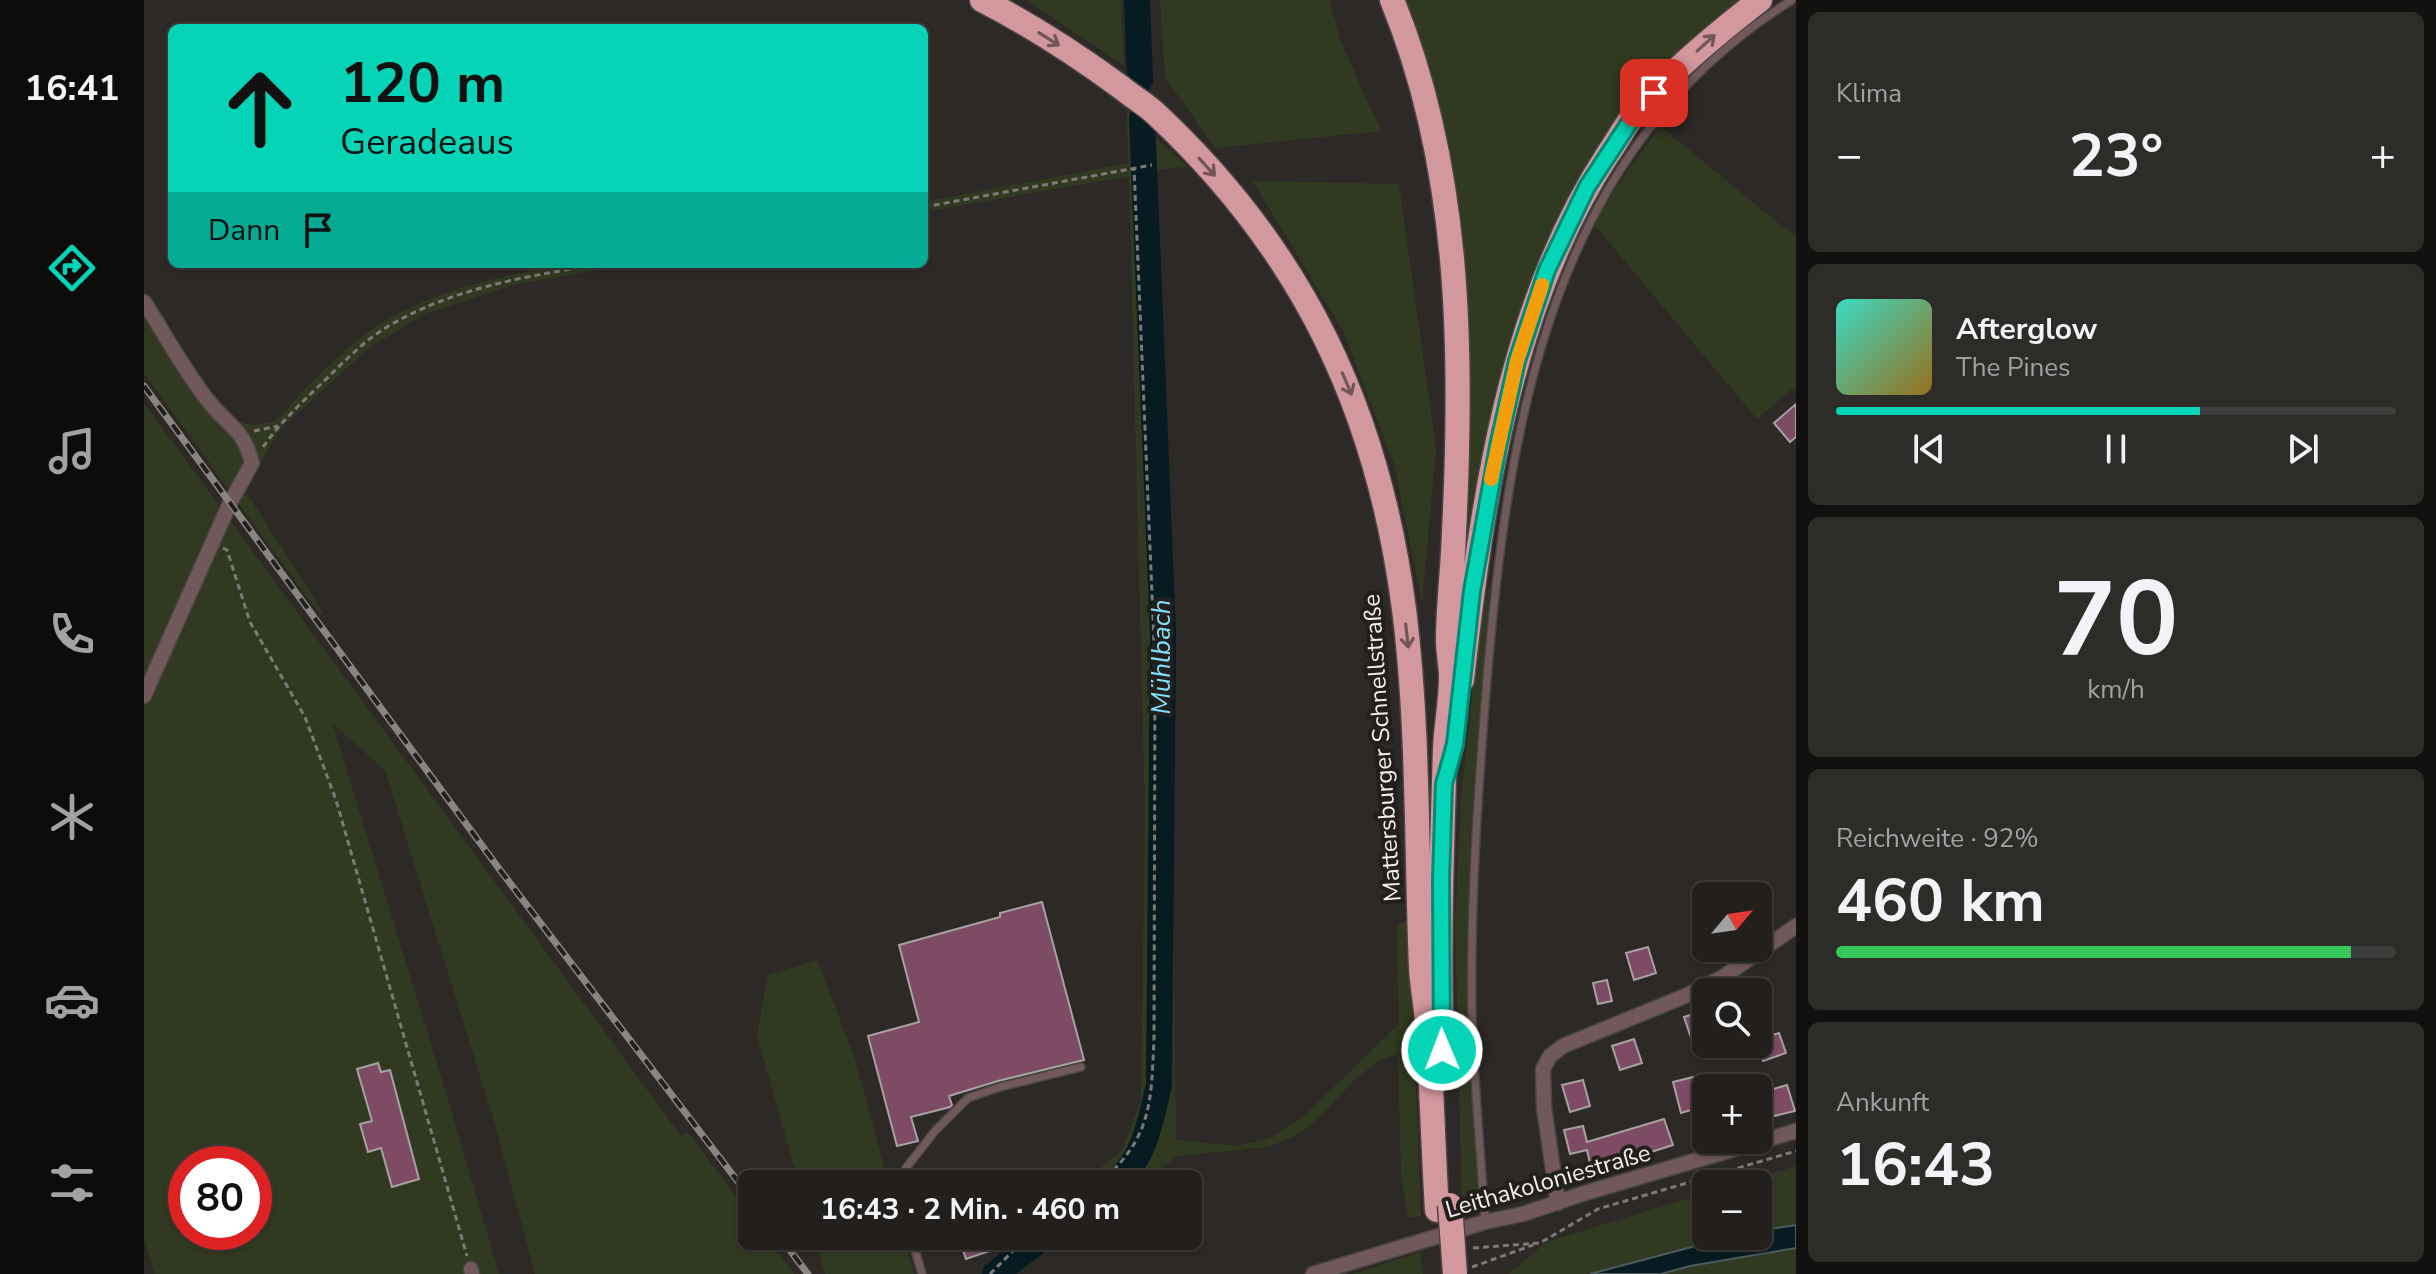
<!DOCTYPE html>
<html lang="de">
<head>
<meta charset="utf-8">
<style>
  body { margin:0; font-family:"Nunito Sans",sans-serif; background:#2e2c29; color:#f1f3f6; height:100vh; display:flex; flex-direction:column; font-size:30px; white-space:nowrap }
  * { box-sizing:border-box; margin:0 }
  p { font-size:26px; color:#a2a2a3 }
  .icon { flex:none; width:44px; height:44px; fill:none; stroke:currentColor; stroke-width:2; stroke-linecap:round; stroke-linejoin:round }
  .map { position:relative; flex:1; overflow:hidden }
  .details { display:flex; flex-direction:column; gap:12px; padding:12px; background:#13110f; width:640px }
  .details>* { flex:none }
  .guide { position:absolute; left:24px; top:24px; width:760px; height:244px; border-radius:12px; box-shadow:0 2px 6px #0004,0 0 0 2px #3f3d3b; background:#05d5b6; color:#111; overflow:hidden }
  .needle { width:52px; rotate:61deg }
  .fabs { position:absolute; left:1548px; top:882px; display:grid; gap:16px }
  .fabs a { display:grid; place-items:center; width:80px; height:80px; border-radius:12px; background:#221f1c; box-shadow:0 2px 6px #0004,0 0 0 2px #3f3d3b; font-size:40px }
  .speed { position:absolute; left:24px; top:1146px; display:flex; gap:16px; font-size:40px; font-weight:700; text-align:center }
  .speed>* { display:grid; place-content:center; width:104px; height:104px; border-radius:50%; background:#221f1c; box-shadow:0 2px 6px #0004,0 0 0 2px #3f3d3b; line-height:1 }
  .speed .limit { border:12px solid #d22; background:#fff; color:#111 }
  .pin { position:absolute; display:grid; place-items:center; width:68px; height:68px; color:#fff; margin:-34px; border-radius:16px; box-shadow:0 4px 12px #0006 }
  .me { position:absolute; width:88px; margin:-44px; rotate:359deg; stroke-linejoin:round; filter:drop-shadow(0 0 6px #0008) }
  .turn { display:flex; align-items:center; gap:28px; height:168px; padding:0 40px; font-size:36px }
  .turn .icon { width:104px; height:104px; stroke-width:2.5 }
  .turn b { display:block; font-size:56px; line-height:68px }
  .then { display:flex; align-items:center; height:76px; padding:0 40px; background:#0003; gap:16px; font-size:30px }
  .big { font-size:60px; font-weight:700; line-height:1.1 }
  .details .widget { flex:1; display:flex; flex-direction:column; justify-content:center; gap:12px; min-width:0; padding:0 28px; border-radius:12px; background:#2e2c29 }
  .details .dial { align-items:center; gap:0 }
  .dial b { font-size:104px; line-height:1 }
  .song { display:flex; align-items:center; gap:24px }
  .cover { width:96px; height:96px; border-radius:12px; background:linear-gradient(135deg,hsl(170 70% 55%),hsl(40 70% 35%)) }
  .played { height:8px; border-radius:4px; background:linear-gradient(90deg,#05d5b6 65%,#3f3d3b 65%) }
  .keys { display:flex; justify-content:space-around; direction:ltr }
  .heat { display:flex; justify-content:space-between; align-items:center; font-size:44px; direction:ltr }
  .charge { height:12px; border-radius:6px; background:linear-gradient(90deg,#34c759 92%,#3f3d3b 0) }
  .trip { position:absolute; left:594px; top:1170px; width:464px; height:80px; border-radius:12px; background:#221f1c; box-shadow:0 2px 6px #0004,0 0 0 2px #3f3d3b; font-weight:700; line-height:80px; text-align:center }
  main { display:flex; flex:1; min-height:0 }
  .dock { display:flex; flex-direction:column; width:144px; justify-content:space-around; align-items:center; background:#0e0c0b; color:#a2a2a3 }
  .dock .icon { width:56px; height:56px }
  .dock .current { color:#05d5b6 }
  .dock b { font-size:36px; color:#f1f3f6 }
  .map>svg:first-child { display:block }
  .green { fill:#313a20; fill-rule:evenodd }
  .water { fill:#071c22; stroke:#4e5b5f; stroke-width:2 }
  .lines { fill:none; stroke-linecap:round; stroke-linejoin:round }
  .river { stroke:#071c22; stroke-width:26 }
  .building { fill:#7d4c64; stroke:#a7a1a3; stroke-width:2 }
  .lane-casing { stroke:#494542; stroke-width:10 }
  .street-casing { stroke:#494542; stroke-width:17 }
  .highway-casing { stroke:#494542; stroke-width:27 }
  .path { stroke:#7d7977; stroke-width:3; stroke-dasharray:6 4; stroke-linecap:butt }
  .lane { stroke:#71585b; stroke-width:7 }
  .street { stroke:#71585b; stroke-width:14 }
  .highway { stroke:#d3979e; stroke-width:24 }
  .rail-casing { stroke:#888582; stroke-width:7 }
  .rail { stroke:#231f1c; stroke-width:4; stroke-dasharray:12; stroke-linecap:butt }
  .highway-bridge-casing { stroke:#494542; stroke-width:27; stroke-linecap:butt }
  .highway-bridge { stroke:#d3979e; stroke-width:24 }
  .oneway { stroke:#725556 }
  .route-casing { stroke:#038a76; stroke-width:20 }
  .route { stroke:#05d5b6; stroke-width:14 }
  .slow { stroke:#f59e0b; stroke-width:14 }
  .labels { text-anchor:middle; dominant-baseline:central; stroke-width:8; stroke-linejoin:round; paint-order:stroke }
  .street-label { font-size:24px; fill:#f2efed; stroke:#231f1c }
  .water-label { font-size:26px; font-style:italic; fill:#7ce1ff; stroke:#231f1c }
</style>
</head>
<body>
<main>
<nav class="dock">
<b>16:41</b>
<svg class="icon current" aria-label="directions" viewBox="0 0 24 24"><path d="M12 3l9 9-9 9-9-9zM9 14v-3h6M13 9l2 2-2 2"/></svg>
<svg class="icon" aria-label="music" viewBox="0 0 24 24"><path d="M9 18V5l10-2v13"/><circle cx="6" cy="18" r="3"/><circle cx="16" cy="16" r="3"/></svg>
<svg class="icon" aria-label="phone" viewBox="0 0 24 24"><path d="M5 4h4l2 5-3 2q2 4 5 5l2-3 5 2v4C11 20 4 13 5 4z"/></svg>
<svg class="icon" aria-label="climate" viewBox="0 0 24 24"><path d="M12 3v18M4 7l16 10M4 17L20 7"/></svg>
<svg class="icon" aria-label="car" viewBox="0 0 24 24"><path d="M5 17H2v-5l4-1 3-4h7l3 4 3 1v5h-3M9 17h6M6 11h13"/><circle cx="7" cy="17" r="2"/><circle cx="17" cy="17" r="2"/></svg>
<svg class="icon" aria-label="filters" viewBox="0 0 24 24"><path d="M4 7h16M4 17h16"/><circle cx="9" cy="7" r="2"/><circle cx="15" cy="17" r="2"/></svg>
</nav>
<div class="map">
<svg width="1652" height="1274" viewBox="0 0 1652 1274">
  <rect width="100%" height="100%" fill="#2d2926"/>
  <path class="green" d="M883 0H977L980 66 886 2Z
    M1016 0H1185L1197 42 1237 131 1071 148 1021 77Z
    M1248 0H1616L1493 111 1403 270 1337 536 1310 532 1309 256Z
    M983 111 1043 167 1010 170 1027 726 1032 1140 1094 1146 1126 1138 1158 1118 1255 1024 1253 926 1265 918 1277 1216 1264 1218 1257 1175 1254 1054 1237 1060 1211 1079 1180 1113 1155 1134 1124 1147 1034 1156 993 1184H937L978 1150 997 1100 1001 813 985 176 780 212V202L984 163Z
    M1516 126 1634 223 1652 235V392L1648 389 1613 419 1449 223 1482 173Z
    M1109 181 1255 184 1292 449 1278 602 1250 464 1200 333Z
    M429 264H486L369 285 280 314 225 348 138 427 100 489 179 612 176 615 0 373V289L85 419C98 425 119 427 132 419 142 413 150 400 158 392 178 372 199 351 221 334 278 292 360 275 429 264Z
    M0 403 537 1136 544 1132 608 1218V1236H622L650 1274H391L351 1124 241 770 188 723 297 1076 355 1274H11L0 1239ZM42 1164H110V1232H42Z
    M1347 578C1338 685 1327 792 1324 899 1322 1002 1331 1105 1338 1208L1318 1212 1311 922 1317 797 1336 623Z
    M673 960 710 1056 745 1184H655L613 1035 624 975Z
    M1652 1166V1274H1365L1402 1242 1562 1193V1236H1614V1184H1592Z
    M670 1236H759L770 1274H681Z
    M874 1236H923L873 1274H841Z
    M1276 1252 1279 1274H1209Z"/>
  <path class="water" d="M1652 1225V1248L1546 1266 1517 1274H1446L1589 1236H1614V1231Z"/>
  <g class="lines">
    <path class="river" d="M993 0 996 80
      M970 1184C1000 1162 1007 1119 1015 1085L1019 633 998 119
      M851 1274 901 1236"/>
  </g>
  <path class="building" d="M1652 404V437L1646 442 1630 423Z
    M898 902 940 1060 854 1081 805 1096 808 1105 806 1107 767 1117 774 1141 753 1146 724 1036 775 1022 755 945 856 917V913Z
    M1504 947 1512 973 1490 980 1482 953Z
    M1463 980 1468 1001 1454 1004 1449 983Z
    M1562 1010V1043L1550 1047 1540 1017Z
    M1635 1033 1642 1053 1619 1061 1614 1049 1625 1045 1622 1037Z
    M1490 1039 1498 1063 1476 1070 1468 1046Z
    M234 1063 237 1072 246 1070 275 1179 248 1187 237 1148 224 1152 216 1124 228 1121 213 1069Z
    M1549 1077 1557 1107 1537 1113 1529 1082Z
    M1439 1080 1446 1106 1426 1112 1418 1085Z
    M1643 1085 1651 1111 1626 1117 1619 1092Z
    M1520 1119 1529 1145 1469 1164 1447 1168 1443 1150 1426 1154 1420 1130 1439 1126 1443 1142Z
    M801 1236H847L851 1249 822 1259 817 1245 806 1249Z"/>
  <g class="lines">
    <g class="lane-casing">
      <path id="lane" d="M758 1184 762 1168 791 1131 824 1098 856 1087 937 1067
        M1341 1222C1337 1154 1330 1085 1328 1017 1326 904 1334 792 1343 679 1365 419 1407 151 1648 0
        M767 1236 778 1274"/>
    </g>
    <g class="street-casing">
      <path id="street" d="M0 302C21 334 42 374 66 403 86 428 99 428 108 463L86 503 0 696
        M1414 1203 1400 1108 1399 1069 1406 1056 1419 1046 1541 996 1579 977 1652 926
        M327 1269 328 1274
        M1169 1274 1341 1222 1379 1214 1441 1193 1652 1131"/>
    </g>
    <g class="highway-casing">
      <path id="highway" d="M838 0C887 25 933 55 978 88 989 97 1001 104 1011 113 1159 251 1234 410 1260 609 1275 728 1272 849 1277 968 1278 987 1282 1005 1283 1023 1288 1085 1289 1148 1293 1210
        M1248 0C1317 168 1319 353 1310 532 1309 568 1304 604 1304 641 1304 653 1307 665 1307 677 1307 701 1302 725 1301 749 1298 842 1295 935 1297 1028
        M1318 680C1338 502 1365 306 1464 154 1474 140 1483 122 1494 109 1531 68 1573 33 1616 0"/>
    </g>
    <path class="path" d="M780 207 1008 165
      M110 431 134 426
      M119 447C136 423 156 404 177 384 198 364 218 342 243 327 308 288 386 275 461 264
      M79 548 83 550 106 622 161 717 192 800 323 1256
      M955 1184C1008 1137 1007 1105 1010 1038L1011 666 990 168
      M897 1236 902 1243
      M1329 1248 1396 1243 1454 1209 1652 1151
      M1328 1267 1389 1245
      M846 1274 875 1245 888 1236"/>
    <use href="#lane" class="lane"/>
    <use href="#street" class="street"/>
    <use href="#highway" class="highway"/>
    <g class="rail-casing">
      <path id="rail" d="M0 386 356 870 608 1200
        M635 1236 664 1274"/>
    </g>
    <use href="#rail" class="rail"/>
    <g class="highway-bridge-casing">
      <path id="highway-bridge" d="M1306 1205 1311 1274"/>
    </g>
    <use href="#highway-bridge" class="highway-bridge"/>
  </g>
  <defs><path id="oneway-shaft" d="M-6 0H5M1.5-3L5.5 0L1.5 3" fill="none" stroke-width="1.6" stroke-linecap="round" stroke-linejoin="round" transform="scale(2)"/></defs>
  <g class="oneway">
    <use href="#oneway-shaft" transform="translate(905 39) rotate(32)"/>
    <use href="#oneway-shaft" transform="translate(1562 43) rotate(-42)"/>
    <use href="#oneway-shaft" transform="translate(1063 167) rotate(48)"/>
    <use href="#oneway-shaft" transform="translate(1203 384) rotate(67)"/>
    <use href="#oneway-shaft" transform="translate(1263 636) rotate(84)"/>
  </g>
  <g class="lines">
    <g class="route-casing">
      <path id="route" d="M1298 1050 1297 879 1300 784 1311 744 1328 591 1354 446 1373 361 1403 270 1443 187 1493 111 1510 93"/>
    </g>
    <use href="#route" class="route"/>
    <path class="slow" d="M1347 479 1373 361 1398 285"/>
  </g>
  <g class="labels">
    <g class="street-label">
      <text transform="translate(1238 748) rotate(-94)">Mattersburger Schnellstraße</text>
      <text transform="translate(1404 1181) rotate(-16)">Leithakoloniestraße</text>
    </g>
    <g class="water-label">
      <text transform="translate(1017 657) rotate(-90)">Mühlbach</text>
    </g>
  </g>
</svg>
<div class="fabs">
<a><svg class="needle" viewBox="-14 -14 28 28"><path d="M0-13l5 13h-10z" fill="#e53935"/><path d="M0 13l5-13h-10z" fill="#a2a2a3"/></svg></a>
<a><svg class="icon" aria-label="search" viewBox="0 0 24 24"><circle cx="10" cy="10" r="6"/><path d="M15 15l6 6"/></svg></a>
<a>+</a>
<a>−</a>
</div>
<div class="speed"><div class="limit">80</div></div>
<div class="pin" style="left:1510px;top:93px;background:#d93025"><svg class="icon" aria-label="arrive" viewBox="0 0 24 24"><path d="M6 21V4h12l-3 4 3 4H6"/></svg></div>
<svg class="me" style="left:1298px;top:1050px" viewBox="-20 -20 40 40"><circle r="17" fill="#05d5b6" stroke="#fff" stroke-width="3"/><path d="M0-11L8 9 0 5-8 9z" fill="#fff"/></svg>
<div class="trip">16:43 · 2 Min. · 460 m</div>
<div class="guide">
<div class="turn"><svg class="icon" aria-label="ahead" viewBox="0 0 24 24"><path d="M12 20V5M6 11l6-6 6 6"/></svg><div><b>120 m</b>Geradeaus</div></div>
<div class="then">Dann<svg class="icon" aria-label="arrive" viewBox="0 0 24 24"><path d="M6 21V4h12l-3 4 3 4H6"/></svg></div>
</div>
</div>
<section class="details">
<div class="widget"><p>Klima</p>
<div class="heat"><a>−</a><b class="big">23°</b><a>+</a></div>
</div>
<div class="widget">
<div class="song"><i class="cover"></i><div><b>Afterglow</b><p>The Pines</p></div></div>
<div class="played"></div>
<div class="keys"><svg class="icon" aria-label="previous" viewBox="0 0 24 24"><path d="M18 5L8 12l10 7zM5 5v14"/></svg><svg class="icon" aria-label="pause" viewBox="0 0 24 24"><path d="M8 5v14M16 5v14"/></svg><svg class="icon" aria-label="next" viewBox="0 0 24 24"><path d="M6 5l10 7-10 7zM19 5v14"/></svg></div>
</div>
<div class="widget dial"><b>70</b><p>km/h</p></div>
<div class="widget"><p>Reichweite · 92%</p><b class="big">460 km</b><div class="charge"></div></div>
<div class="widget"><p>Ankunft</p><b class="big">16:43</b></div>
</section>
</main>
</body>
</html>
